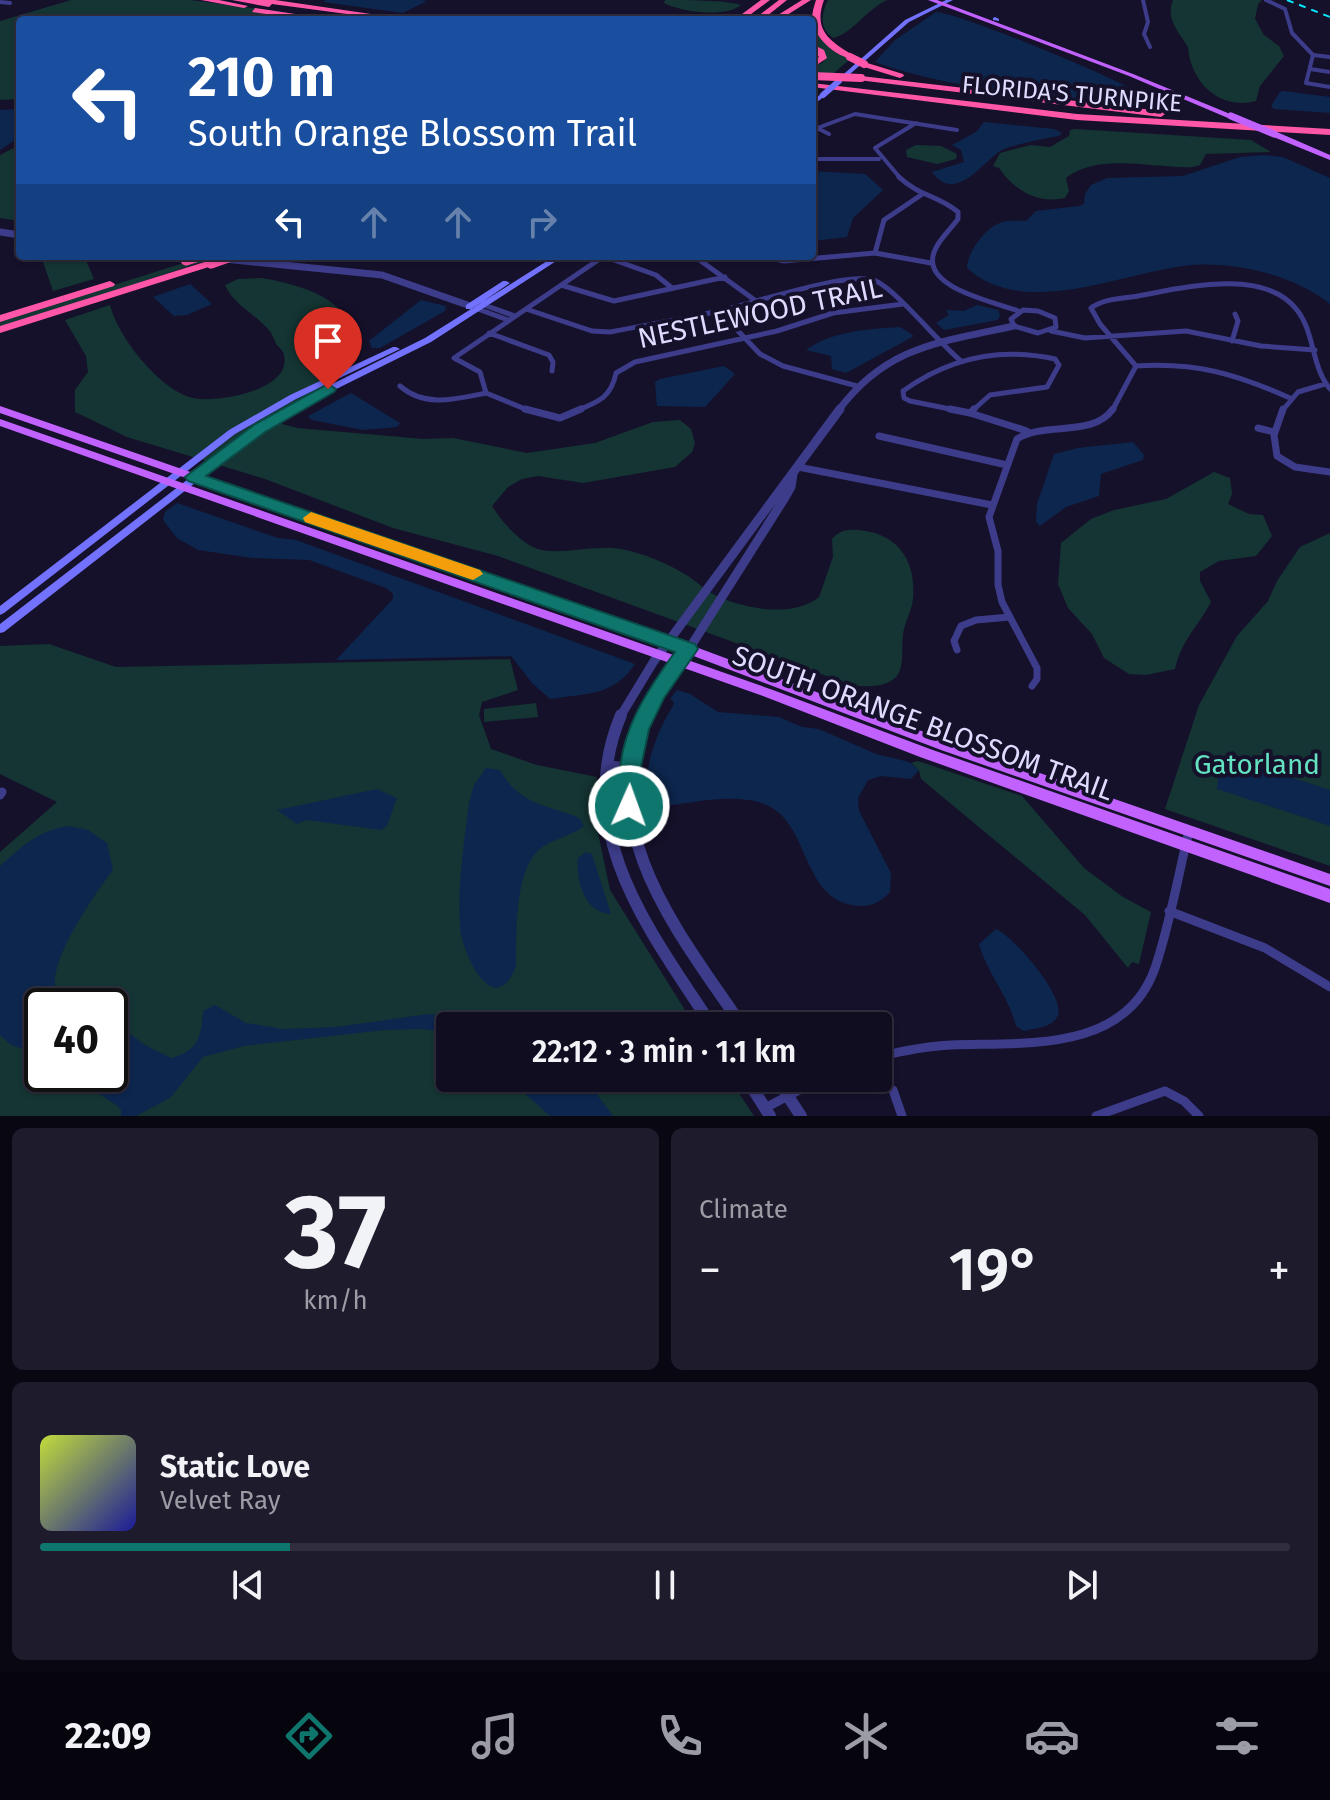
<!DOCTYPE html>
<html lang="en">
<head>
<meta charset="utf-8">
<style>
  body { margin:0; font-family:"Fira Sans",sans-serif; background:#1e1b2d; color:#f1f3f6; height:100vh; display:flex; flex-direction:column; font-size:30px; white-space:nowrap }
  * { box-sizing:border-box; margin:0 }
  p { font-size:26px; color:#9c9ca5 }
  .icon { flex:none; width:44px; height:44px; fill:none; stroke:currentColor; stroke-width:2; stroke-linecap:round; stroke-linejoin:round }
  .map { position:relative; height:1116px; overflow:hidden }
  .details { display:flex; flex-direction:column; gap:12px; padding:12px; background:#090712; flex:1 }
  .details>* { flex:none }
  .guide { position:absolute; left:16px; top:16px; width:800px; height:244px; border-radius:8px; box-shadow:0 2px 6px #0004,0 0 0 2px #302d3e; background:#1a4fa0; color:#fff; overflow:hidden }
  .speed { position:absolute; left:24px; top:988px; display:flex; gap:16px; font-size:40px; font-weight:700; text-align:center }
  .speed>* { display:grid; place-content:center; width:104px; height:104px; border-radius:50%; background:#100d20; box-shadow:0 2px 6px #0004,0 0 0 2px #302d3e; line-height:1 }
  .speed .limit { border:4px solid #111; border-radius:12px; background:#fff; color:#111 }
  .pin { position:absolute; display:grid; place-items:center; width:68px; height:68px; color:#fff; margin:-82px -34px; border-radius:50% 50% 50% 0; rotate:-45deg; box-shadow:0 0 8px #0007 }
  .pin .icon { rotate:45deg }
  .me { position:absolute; width:88px; margin:-44px; rotate:2deg; stroke-linejoin:round; filter:drop-shadow(0 0 6px #0008) }
  .turn { display:flex; align-items:center; gap:28px; height:168px; padding:0 40px; font-size:36px }
  .turn .icon { width:104px; height:104px; stroke-width:2.5 }
  .turn b { display:block; font-size:56px; line-height:68px }
  .lanes { display:flex; align-items:center; height:76px; padding:0 40px; background:#0003; justify-content:center; gap:40px; direction:ltr }
  .lanes .off { opacity:.35 }
  .big { font-size:60px; font-weight:600; line-height:1.1 }
  .details .card { flex:1; display:flex; flex-direction:column; justify-content:center; gap:12px; min-width:0; padding:0 28px; border-radius:12px; background:#1e1b2d }
  .details .dial { align-items:center; gap:0 }
  .dial b { font-size:104px; line-height:1 }
  .song { display:flex; align-items:center; gap:24px }
  .cover { width:96px; height:96px; border-radius:12px; background:linear-gradient(135deg,hsl(70 70% 55%),hsl(240 70% 35%)) }
  .played { height:8px; border-radius:4px; background:linear-gradient(90deg,#0f766e 20%,#302d3e 20%) }
  .keys { display:flex; justify-content:space-around; direction:ltr }
  .heat { display:flex; justify-content:space-between; align-items:center; font-size:44px; direction:ltr }
  .details .tiles { flex:1; display:grid; gap:12px; grid-template-columns:1fr 1fr }
  .card:last-child { grid-column:span 2 }
  .trip { position:absolute; left:436px; top:1012px; width:456px; height:80px; border-radius:8px; background:#100d20; box-shadow:0 2px 6px #0004,0 0 0 2px #302d3e; font-weight:600; line-height:80px; text-align:center }
  .tab-bar { display:flex; height:128px; justify-content:space-around; align-items:center; background:#06050d; color:#9c9ca5 }
  .tab-bar .icon { width:56px; height:56px }
  .tab-bar .selected { color:#0f766e }
  .tab-bar b { font-size:36px; color:#f1f3f6 }
  .map>svg:first-child { display:block }
  .green { fill:#143533; fill-rule:evenodd }
  .water { fill:#0d264e }
  .lines { fill:none; stroke-linecap:round; stroke-linejoin:round }
  .minor-far3 { stroke:#3d3c8a; stroke-width:4 }
  .minor-far2 { stroke:#3d3c8a; stroke-width:5 }
  .minor-far1 { stroke:#3d3c8a; stroke-width:7 }
  .minor { stroke:#3d3c8a; stroke-width:9 }
  .tertiary-far2 { stroke:#3d3c8a; stroke-width:7 }
  .tertiary-far1 { stroke:#3d3c8a; stroke-width:9 }
  .tertiary { stroke:#3d3c8a; stroke-width:12 }
  .secondary { fill:#7372ff; fill-rule:evenodd }
  .primary { fill:#c162ff; fill-rule:evenodd }
  .motorway { fill:#ff56aa; fill-rule:evenodd }
  .rail { stroke:#07ebff; stroke-width:2; stroke-dasharray:7 6; stroke-linecap:butt }
  .secondary-bridge { stroke:#7372ff; stroke-width:6 }
  .primary-bridge { stroke:#c162ff; stroke-width:7 }
  .motorway-bridge-far1 { stroke:#ff56aa; stroke-width:8 }
  .motorway-bridge { stroke:#ff56aa; stroke-width:11 }
  .route { fill:#0f766e; stroke:#0a4d48; stroke-width:2 }
  .slow { fill:#f59e0b }
  .labels { text-anchor:middle; dominant-baseline:central; stroke-width:8; stroke-linejoin:round; paint-order:stroke }
  .far-street-label { font-size:24px; fill:#dedbff; stroke:#15112b }
  .street-label { font-size:28px; fill:#dedbff; stroke:#15112b }
  .park-label { font-size:28px; fill:#64e1c0; stroke:#15112b }
</style>
</head>
<body>
<div class="map">
<svg width="1330" height="1116" viewBox="0 0 1330 1116">
  <rect width="100%" height="100%" fill="#15112b"/>
  <path class="green" d="M71 0H190L284 12 300 18 299 20H20V99L0 100V21Z
    M665 0C686 0 724 0 741 5 725 18 681 12 664 3Z
    M828 0H887C868 8 852 34 833 38 819 28 821 14 828 0Z
    M1173 0H1262L1258 4 1255 19 1264 35 1279 46 1284 56 1260 86 1256 101C1218 111 1190 80 1188 47 1179 32 1165 19 1173 0Z
    M812 23 824 42 850 59 827 79 812 77V68L823 62 826 57 812 45Z
    M1075 129 1251 140 1271 152 1206 154 1200 165 1193 167C1154 169 1099 152 1066 178L1069 191 1065 198C1037 204 1014 190 999 168L993 166 1000 153 1031 145 1050 147 1069 136 1070 130Z
    M20 145V221L0 218V155Z
    M916 145 941 146 957 154 956 159 937 164 907 157 906 150Z
    M41 256H84L94 279 53 291Z
    M190 261 202 262 0 328V321Z
    M262 278C388 300 362 360 279 420L282 424 297 428 424 439 453 438 527 453 595 443 653 422 680 420 691 429 695 443 692 452 675 467 583 483 538 476 522 479 508 487 492 506C502 522 518 540 535 548 556 557 596 544 621 549 642 553 665 562 683 573 696 580 706 592 719 597 747 609 793 618 819 597L833 557 832 539C841 528 852 529 866 531 901 537 916 564 913 599 912 611 904 623 903 635 901 648 905 667 896 677 885 688 868 686 854 686L498 556 393 528 265 479 127 437 75 412V390L88 372 86 356 65 320 110 305C118 337 157 386 189 397 212 405 293 391 284 355 284 352 279 347 277 345 274 340 272 333 268 329 254 313 234 305 225 285L238 279Z
    M1214 472 1230 478 1232 494 1228 504 1249 514 1263 515 1272 536 1256 556 1219 561 1200 572V581L1211 602C1197 628 1181 641 1175 669L1146 675 1129 674 1104 658 1092 634 1068 608 1058 584 1061 543 1091 519 1114 510 1166 499Z
    M1330 533V866L1165 809 1199 705 1237 636 1268 601 1277 581 1300 547Z
    M49 644 116 667 510 659 518 690 482 702 479 715 491 749 537 765 597 777V828L610 890 695 1026H450V1078H729L754 1116H0V852L57 802 0 774V646ZM42 1006H110V1074H42Z
    M536 703 538 717 484 722V709Z
    M918 761 1022 796 1084 868 1123 897 1151 912 1139 964 1132 962 1128 968 1085 915 921 779 919 770 911 763Z"/>
  <path class="water" d="M326 0H420L427 1 403 13 323 2Z
    M936 12C960 13 1133 84 1152 101 1133 105 1110 100 1090 99 1017 93 944 87 875 62L895 40Z
    M1284 91 1330 97V113L1274 109 1271 106 1280 92Z
    M20 109V137L0 150V110Z
    M984 122 1054 129 1062 133 1059 136C1041 139 1021 143 1004 149 986 156 957 207 932 172L964 162 961 150 952 145 976 132Z
    M1264 155 1283 157 1330 178V304C1293 275 1238 262 1192 265 1124 271 1025 321 967 268 967 253 985 228 1000 223 1007 220 1018 221 1026 221L1036 211 1079 206 1084 204 1085 194 1091 185 1107 178 1183 176 1240 157Z
    M812 171 865 174 883 190 853 218 847 237 812 241Z
    M190 284 212 304 187 315 174 316 153 297Z
    M421 300 446 306 445 311 380 348H372L369 341Z
    M977 305 998 310 1000 315 998 320 944 330 936 323 949 315 946 311 948 310 964 311Z
    M900 327 914 336 846 373 832 369 831 356 806 350C831 331 869 329 900 327Z
    M724 366 735 374 705 407 657 406 655 382 660 379Z
    M351 393 400 423 397 427 363 430 312 420 308 416Z
    M1133 442 1144 455 1143 460 1101 474 1099 496 1066 507 1040 526 1036 522 1037 504 1054 454 1078 448Z
    M177 503 278 538 296 540 635 664C613 697 586 693 550 699L532 683 511 656 336 660 393 599V594L386 588 309 560 252 558 198 550 177 538 163 520 165 512Z
    M677 690 690 694 718 712 779 717 802 727 819 729 876 754 909 762 919 770 911 779 881 776 868 780 858 798 859 811 891 873 890 892C879 904 868 908 852 905 802 896 809 824 767 805 735 791 689 804 655 807 636 780 657 731 673 706L674 702 670 699Z
    M1238 760 1330 790V826L1217 789 1219 764Z
    M486 768 500 770C518 802 541 804 575 816L580 819 584 826C572 836 556 838 544 846 513 866 517 933 516 966 495 1022 462 955 460 927 457 886 464 843 469 802L474 785Z
    M377 789 397 798 387 826 381 830 306 820 297 824 277 810Z
    M70 826 88 830 107 843 113 870C97 891 44 966 57 992 61 1000 76 1003 84 1006H42V1055L11 1045 0 1035V866C21 847 40 829 70 826Z
    M586 852 592 854 611 914C584 913 576 881 578 858Z
    M996 929C1014 937 1065 996 1058 1015 1053 1028 1035 1028 1024 1031L1016 1026C1009 997 987 973 979 944Z
    M215 1005 246 1023 284 1029 336 1027 428 1014 481 1019 488 1021 489 1026H450V1033L423 1029 385 1030 244 1046 203 1057 170 1098 136 1116H121V1110L116 1105 70 1074H110V1019L145 1045 171 1058C198 1051 201 1038 203 1011Z
    M507 1078H585L613 1116H550Z"/>
  <g class="lines">
    <path class="minor-far3" d="M1143 0 1148 22 1144 34 1150 47
      M1266 0 1285 9 1292 33 1313 55 1306 83 1330 87
      M0 2 10 3
      M1313 55 1330 57
      M1310 69 1330 72
      M817 128 829 134
      M812 130 855 114 957 130
      M812 159H879
      M901 179 875 148 916 123"/>
    <path class="minor-far2" d="M899 177C919 196 939 196 958 212V219C950 230 936 242 933 256 926 289 996 302 1018 311
      M875 253 884 220 921 195
      M603 256 656 275 672 288
      M694 256 756 301
      M763 256 784 261 875 253 931 263
      M561 285 614 301 725 277
      M484 305 515 316
      M478 309 508 320
      M526 309 592 331 610 332C646 325 683 319 719 311 751 304 850 270 876 281 897 291 938 342 961 361
      M1023 310 1038 311 1055 318 1056 327 1038 333 1014 326 1011 319Z
      M719 311 760 354 783 366 857 386
      M1051 331 1085 338 1186 331 1261 346 1315 350
      M489 333 549 355 553 362 552 371
      M1232 341 1238 321 1235 314
      M1136 366C1196 362 1236 374 1290 398
      M400 386C425 408 456 399 486 393
      M530 411 486 393 480 372 454 358 604 256
      M576 411C598 402 611 398 616 373L635 362 777 331 833 313 903 304
      M960 411 910 401 904 398 903 391C949 358 1000 347 1055 359L1059 365 1047 387 990 395 972 411
      M1112 411 1136 366 1100 324 1091 308C1105 298 1122 299 1138 296 1182 288 1264 267 1297 310 1315 333 1311 366 1330 389
      M1282 411 1298 392 1325 384"/>
    <path class="minor-far1" d="M525 409 560 418 581 409
      M950 409 970 413
      M1283 409 1274 435 1277 456 1295 467 1330 472
      M970 413 1027 431
      M970 413 974 409
      M1258 428 1274 432
      M879 436 1007 465
      M798 467 992 505
      M957 650 954 641 961 626 976 620 1010 617
      M1032 686 1037 679V668L1002 602 998 585V551L989 517 1017 439C1046 421 1092 438 1113 409"/>
    <path class="minor" d="M607 765 630 767
      M0 795 2 792
      M1169 911 1265 948 1330 987
      M878 1057C902 1051 926 1046 951 1045 1022 1042 1125 1054 1155 968 1170 924 1178 876 1189 831
      M893 1090 902 1116
      M765 1108 822 1078
      M1096 1116 1165 1091 1184 1101 1199 1116"/>
    <path class="tertiary-far2" d="M0 232 20 235
      M194 256 382 275 476 308
      M838 411C886 346 940 342 1014 326"/>
    <path class="tertiary-far1" d="M620 717 654 661 840 409
      M646 717 784 499 791 487 793 474"/>
    <path class="tertiary" d="M621 715C571 833 651 932 712 1026
      M647 715C591 830 681 935 742 1026
      M746 1078 770 1116
      M776 1078 801 1116"/>
    <path class="secondary" d="M946 0H953L909 22 841 82H837V80L905 20Z
      M995 17 999 19V21L993 20V18Z
      M821 94 826 95 812 106V101Z
      M555 256H564L431 342 310 402 263 430 4 632 0 633V624L257 426 304 398 425 338Z
      M503 281H506L510 283 472 309H466V305Z
      M393 347H396L400 349 296 399 235 434 4 613 0 615V606L229 430 290 395Z"/>
    <path class="primary" d="M928 0H937L1133 74 1235 116 1228 118 1129 76Z
      M1271 132H1277L1330 155V160L1271 136Z
      M0 406 693 646 951 742 1330 874V886L941 750 683 652 0 413Z
      M0 419 773 690 930 749 1330 889V903L920 757 763 696 0 426Z"/>
    <path class="motorway" d="M201 0H219L248 6 244 8Z
      M232 0H275L412 20H392L272 4 269 7Z
      M761 0H770L743 20H734Z
      M779 0H787L762 20H753Z
      M802 0H811L779 20H770Z
      M816 0H824C813 30 829 41 853 55V59C836 57 813 37 812 19 812 13 814 6 816 0Z
      M255 8 322 18 326 20H307L252 12Z
      M812 44 824 50 827 58 812 68V62L819 57 812 49Z
      M864 62 903 74 904 76 900 78 861 66V62Z
      M861 76 1161 111 1165 114 1161 117 858 80 857 78Z
      M812 83 1077 114 1330 129V135L1077 120 812 87Z
      M211 260 215 261V265L0 333V326Z
      M110 281 115 284 114 286 0 322V315Z"/>
    <path class="rail" d="M1287 0 1330 17"/>
    <path class="secondary-bridge" d="M823 95 839 81"/>
    <path class="primary-bridge" d="M1231 116 1274 134"/>
    <path class="motorway-bridge-far1" d="M850 57 864 64
      M812 76 861 78"/>
    <path class="motorway-bridge" d="M186 260 199 256
      M211 263 231 256"/>
  </g>
  <path class="route" d="M328 384 336 389 334 392 265 432 206 476 695 644 698 649 664 698 649 729 641 767 640 806 637 812 629 815 621 812C616 803 618 792 619 782 620 731 646 692 675 652L188 481 185 477 254 425Z"/>
  <path class="slow" d="M311 512 480 570 483 574 473 580 467 578 305 522 303 518Z"/>
  <g class="labels">
    <g class="far-street-label">
      <text transform="translate(1072 94) rotate(5)">FLORIDA'S TURNPIKE</text>
    </g>
    <g class="street-label">
      <text transform="translate(760 313) rotate(-12)">NESTLEWOOD TRAIL</text>
      <text transform="translate(923 723) rotate(20)">SOUTH ORANGE BLOSSOM TRAIL</text>
    </g>
    <g class="park-label">
      <text x="1257" y="764">Gatorland</text>
    </g>
  </g>
</svg>
<div class="speed"><div class="limit">40</div></div>
<div class="pin" style="left:328px;top:389px;background:#d93025"><svg class="icon" aria-label="arrive" viewBox="0 0 24 24"><path d="M6 21V4h12l-3 4 3 4H6"/></svg></div>
<svg class="me" style="left:629px;top:806px" viewBox="-20 -20 40 40"><circle r="17" fill="#0f766e" stroke="#fff" stroke-width="3"/><path d="M0-11L8 9 0 5-8 9z" fill="#fff"/></svg>
<div class="trip">22:12 · 3 min · 1.1 km</div>
<div class="guide">
<div class="turn"><svg class="icon" aria-label="left" viewBox="0 0 24 24"><path d="M17 20v-9H6M10 6l-5 5 5 5"/></svg><div><b>210 m</b>South Orange Blossom Trail</div></div>
<div class="lanes"><svg class="icon" aria-label="left" viewBox="0 0 24 24"><path d="M17 20v-9H6M10 6l-5 5 5 5"/></svg><svg class="icon off" aria-label="ahead" viewBox="0 0 24 24"><path d="M12 20V5M6 11l6-6 6 6"/></svg><svg class="icon off" aria-label="ahead" viewBox="0 0 24 24"><path d="M12 20V5M6 11l6-6 6 6"/></svg><svg class="icon off" aria-label="right" viewBox="0 0 24 24"><path d="M7 20v-9h11M14 6l5 5-5 5"/></svg></div>
</div>
</div>
<section class="details">
<div class="tiles">
<div class="card dial"><b>37</b><p>km/h</p></div>
<div class="card"><p>Climate</p>
<div class="heat"><a>−</a><b class="big">19°</b><a>+</a></div>
</div>
<div class="card">
<div class="song"><i class="cover"></i><div><b>Static Love</b><p>Velvet Ray</p></div></div>
<div class="played"></div>
<div class="keys"><svg class="icon" aria-label="previous" viewBox="0 0 24 24"><path d="M18 5L8 12l10 7zM5 5v14"/></svg><svg class="icon" aria-label="pause" viewBox="0 0 24 24"><path d="M8 5v14M16 5v14"/></svg><svg class="icon" aria-label="next" viewBox="0 0 24 24"><path d="M6 5l10 7-10 7zM19 5v14"/></svg></div>
</div>
</div>
</section>
<nav class="tab-bar">
<b>22:09</b>
<svg class="icon selected" aria-label="directions" viewBox="0 0 24 24"><path d="M12 3l9 9-9 9-9-9zM9 14v-3h6M13 9l2 2-2 2"/></svg>
<svg class="icon" aria-label="music" viewBox="0 0 24 24"><path d="M9 18V5l10-2v13"/><circle cx="6" cy="18" r="3"/><circle cx="16" cy="16" r="3"/></svg>
<svg class="icon" aria-label="phone" viewBox="0 0 24 24"><path d="M5 4h4l2 5-3 2q2 4 5 5l2-3 5 2v4C11 20 4 13 5 4z"/></svg>
<svg class="icon" aria-label="climate" viewBox="0 0 24 24"><path d="M12 3v18M4 7l16 10M4 17L20 7"/></svg>
<svg class="icon" aria-label="car" viewBox="0 0 24 24"><path d="M5 17H2v-5l4-1 3-4h7l3 4 3 1v5h-3M9 17h6M6 11h13"/><circle cx="7" cy="17" r="2"/><circle cx="17" cy="17" r="2"/></svg>
<svg class="icon" aria-label="filters" viewBox="0 0 24 24"><path d="M4 7h16M4 17h16"/><circle cx="9" cy="7" r="2"/><circle cx="15" cy="17" r="2"/></svg>
</nav>
</body>
</html>
